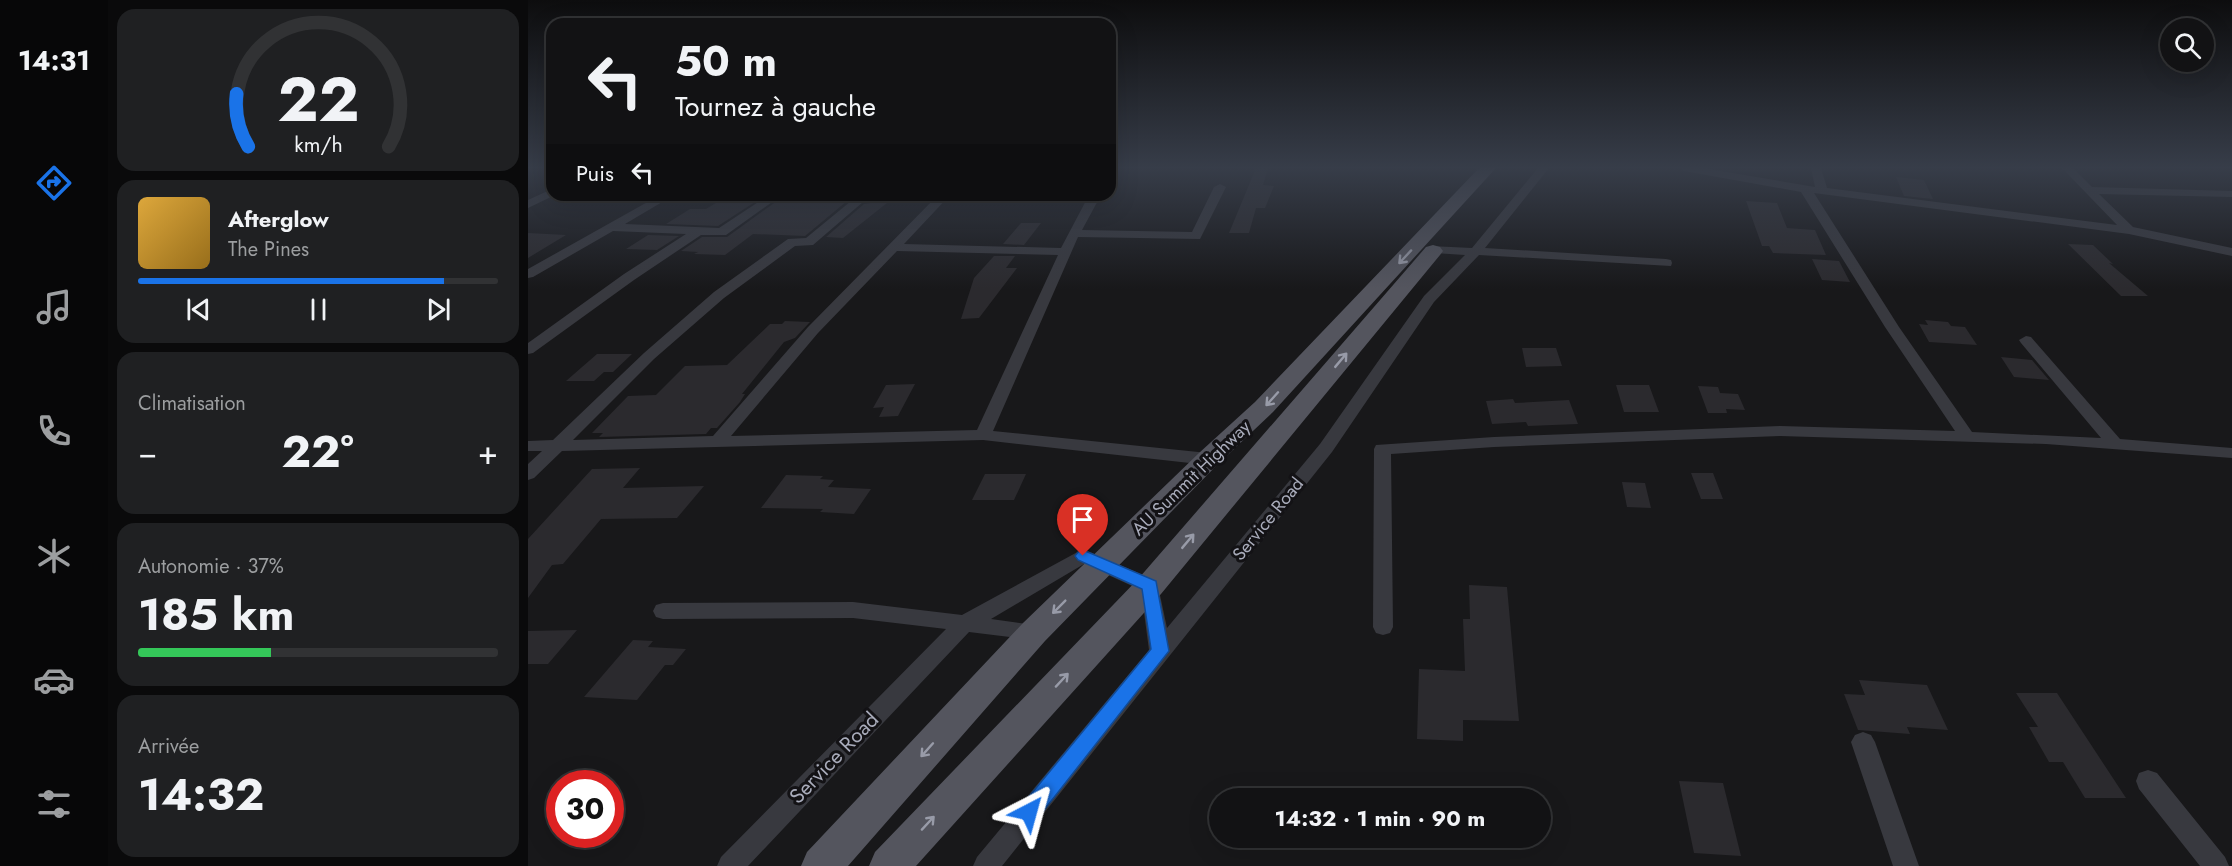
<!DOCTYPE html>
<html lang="fr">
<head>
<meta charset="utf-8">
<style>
  body { margin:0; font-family:Jost,sans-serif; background:#1f2022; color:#f1f3f6; height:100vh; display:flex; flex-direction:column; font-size:22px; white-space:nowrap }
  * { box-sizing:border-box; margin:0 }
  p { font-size:20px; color:#9c9ea0 }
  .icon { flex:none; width:33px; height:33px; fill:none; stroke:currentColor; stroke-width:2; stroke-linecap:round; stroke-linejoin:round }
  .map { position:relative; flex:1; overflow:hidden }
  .drawer { display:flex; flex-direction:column; gap:9px; padding:9px; background:#0a0a0b; width:420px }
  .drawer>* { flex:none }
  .guide { position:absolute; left:18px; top:18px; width:570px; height:183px; border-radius:18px; box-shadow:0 6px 24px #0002,0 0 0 2px #313234; background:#121214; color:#f1f3f6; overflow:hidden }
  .tools { position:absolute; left:1632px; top:18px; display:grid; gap:12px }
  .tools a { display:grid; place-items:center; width:54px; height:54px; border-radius:50%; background:#121214; box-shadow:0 6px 24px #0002,0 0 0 2px #313234; font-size:30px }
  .speed { position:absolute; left:18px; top:770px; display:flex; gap:12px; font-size:30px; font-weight:700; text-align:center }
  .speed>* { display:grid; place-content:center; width:78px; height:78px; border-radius:50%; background:#121214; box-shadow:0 6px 24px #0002,0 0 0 2px #313234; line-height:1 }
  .speed .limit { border:9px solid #d22; background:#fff; color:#111 }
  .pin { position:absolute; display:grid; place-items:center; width:51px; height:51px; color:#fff; margin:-62px -26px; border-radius:50% 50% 50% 0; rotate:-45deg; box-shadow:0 0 6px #0007 }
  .pin .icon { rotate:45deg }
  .me { position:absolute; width:66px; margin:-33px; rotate:39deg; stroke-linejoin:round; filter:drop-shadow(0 0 4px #0008) }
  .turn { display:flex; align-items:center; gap:21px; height:126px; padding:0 30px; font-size:27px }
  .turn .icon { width:78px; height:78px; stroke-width:2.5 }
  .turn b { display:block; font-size:42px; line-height:51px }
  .then { display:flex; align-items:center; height:57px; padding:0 30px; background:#0003; gap:12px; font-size:22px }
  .big { font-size:45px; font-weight:700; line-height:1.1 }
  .drawer .tile { flex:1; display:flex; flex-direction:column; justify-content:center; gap:9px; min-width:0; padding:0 21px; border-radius:18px; background:#1f2022 }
  .drawer .dial { align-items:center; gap:0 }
  .dial svg { height:156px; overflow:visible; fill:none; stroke:#313234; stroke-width:7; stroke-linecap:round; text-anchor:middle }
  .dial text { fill:#f1f3f6; stroke:none }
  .song { display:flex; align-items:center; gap:18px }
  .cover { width:72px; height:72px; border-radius:9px; background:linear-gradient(135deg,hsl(40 70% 55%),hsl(40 70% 35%)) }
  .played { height:6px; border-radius:3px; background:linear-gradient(90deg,#1a73e8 85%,#313234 85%) }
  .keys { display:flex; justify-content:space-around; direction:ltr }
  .heat { display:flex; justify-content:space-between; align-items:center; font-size:33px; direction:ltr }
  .charge { height:9px; border-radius:4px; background:linear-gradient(90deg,#34c759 37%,#313234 0) }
  .trip { position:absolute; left:681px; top:788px; width:342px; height:60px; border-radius:30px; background:#121214; box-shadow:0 6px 24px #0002,0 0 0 2px #313234; font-weight:700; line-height:60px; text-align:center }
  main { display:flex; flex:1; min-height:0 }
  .menu { display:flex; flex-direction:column; width:108px; justify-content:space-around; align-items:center; background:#070708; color:#9c9ea0 }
  .menu .icon { width:42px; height:42px }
  .menu .selected { color:#1a73e8 }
  .menu b { font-size:27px; color:#f1f3f6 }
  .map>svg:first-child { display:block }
  .building { fill:#2b2a2e }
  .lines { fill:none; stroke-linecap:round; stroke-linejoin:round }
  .minor { fill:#38393f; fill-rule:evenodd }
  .primary { fill:#54555e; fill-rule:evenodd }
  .oneway { stroke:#989ba8 }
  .route { fill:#1a73e8; stroke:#114b97; stroke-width:1.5 }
  .labels { text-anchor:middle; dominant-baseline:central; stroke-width:6; stroke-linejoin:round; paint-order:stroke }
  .street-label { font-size:18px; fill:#a9acbb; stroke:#131215 }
  .near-street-label { font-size:21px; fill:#a9acbb; stroke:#131215 }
</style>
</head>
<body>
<main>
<nav class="menu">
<b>14:31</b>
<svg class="icon selected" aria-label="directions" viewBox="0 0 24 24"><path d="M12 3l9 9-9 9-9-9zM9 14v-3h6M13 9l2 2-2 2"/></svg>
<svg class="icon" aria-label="music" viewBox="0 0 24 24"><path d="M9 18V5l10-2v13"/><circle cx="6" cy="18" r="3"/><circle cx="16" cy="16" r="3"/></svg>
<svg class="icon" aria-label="phone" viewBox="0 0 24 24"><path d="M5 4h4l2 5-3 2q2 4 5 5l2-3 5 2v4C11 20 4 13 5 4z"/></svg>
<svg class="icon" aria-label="climate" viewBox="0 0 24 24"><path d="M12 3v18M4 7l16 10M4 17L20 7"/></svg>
<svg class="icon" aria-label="car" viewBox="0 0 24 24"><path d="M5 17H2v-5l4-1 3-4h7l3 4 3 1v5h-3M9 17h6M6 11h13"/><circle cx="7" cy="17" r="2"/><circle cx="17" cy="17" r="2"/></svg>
<svg class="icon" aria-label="filters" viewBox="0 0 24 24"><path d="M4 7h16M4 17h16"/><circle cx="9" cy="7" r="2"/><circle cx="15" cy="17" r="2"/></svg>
</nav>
<section class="drawer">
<div class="tile dial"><svg viewBox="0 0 100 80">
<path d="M14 69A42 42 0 1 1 86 69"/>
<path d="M14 69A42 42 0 0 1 8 42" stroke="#1a73e8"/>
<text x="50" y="56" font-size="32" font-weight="700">22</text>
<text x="50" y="72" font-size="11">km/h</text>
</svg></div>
<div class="tile">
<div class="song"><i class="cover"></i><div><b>Afterglow</b><p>The Pines</p></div></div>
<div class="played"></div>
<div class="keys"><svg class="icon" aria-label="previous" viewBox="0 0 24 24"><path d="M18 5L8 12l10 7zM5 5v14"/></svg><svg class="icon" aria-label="pause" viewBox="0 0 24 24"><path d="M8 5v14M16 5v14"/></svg><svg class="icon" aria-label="next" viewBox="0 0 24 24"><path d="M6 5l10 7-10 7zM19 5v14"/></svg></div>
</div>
<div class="tile"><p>Climatisation</p>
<div class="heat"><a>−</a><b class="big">22°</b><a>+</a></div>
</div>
<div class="tile"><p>Autonomie · 37%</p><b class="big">185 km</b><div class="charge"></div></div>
<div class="tile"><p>Arrivée</p><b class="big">14:32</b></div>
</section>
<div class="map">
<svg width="1704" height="866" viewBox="0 0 1704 866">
  <rect width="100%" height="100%" fill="#18181a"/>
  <path class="building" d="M728 168H740L735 185 746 186 737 208H728L721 233H701Z
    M1368 177 1396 180 1405 199 1376 196Z
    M263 195 325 196 277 236 225 234 197 255 166 254 170 252 153 251 174 237H199L249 201H254Z
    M198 197 230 200 190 226 138 224 162 209H178Z
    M349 198 364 199 315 238 298 237 336 204 343 203Z
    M1218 201 1249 203 1259 228 1287 230 1298 255 1245 253 1241 246H1234Z
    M493 223H513L496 245 475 244Z
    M0 233 38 235 0 258Z
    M120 235 151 236 129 250 98 249Z
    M1540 244 1565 245 1585 264 1581 263 1620 296H1593Z
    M466 256H487L478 268H489L451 318 433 319 446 278Z
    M1284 259 1311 261 1322 282 1294 280Z
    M1397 320 1420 322 1423 326 1437 327 1449 345 1401 342 1391 324 1400 325Z
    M257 321 282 322 267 338 256 342 214 394H217L212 402 189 428H183L178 434 71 437 75 433H64L100 396 128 395 157 366 199 365 242 324H254Z
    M994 348H1028L1034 366 998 367Z
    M69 354H104L85 372H76L66 381H38Z
    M1473 357 1504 360 1521 380 1486 377Z
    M387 384 370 416 351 417 356 407 345 408 358 385Z
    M1088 385H1121L1131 412H1096Z
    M1170 386 1190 387 1192 393 1210 394 1217 410 1198 409 1199 413H1180Z
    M985 399 987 403 1041 400 1050 424 1000 426 998 422 964 424 958 401Z
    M112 468 95 488 176 486 149 518 73 519 35 564 24 565 0 598V539L64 469Z
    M1163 473H1185L1195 499H1173Z
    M457 474H498L486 500H444Z
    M258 475 295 476 292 479 306 480 300 487 343 489 326 514 292 512 295 509 233 508Z
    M1094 482 1117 483 1123 508 1099 507Z
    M941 585 979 587 991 721 935 720V741L889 739 891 669 937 671 935 619H942Z
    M49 630 20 664H0V631Z
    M105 640 125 641 120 647 158 649 145 665H137L109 700 56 697Z
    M1331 680 1399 685 1420 730 1379 727 1382 734 1330 730 1316 694 1337 695Z
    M1488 693H1529L1598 798H1557L1535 762H1521L1501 727H1510Z
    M1151 781 1195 783 1213 856 1166 853Z"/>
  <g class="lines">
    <path class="minor" d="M582 168H589L582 173Z
      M1010 168H1021L957 248 1138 259 1143 260 1144 263 1143 266 951 255 906 302 804 452 474 866H445L449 857 621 650 613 590 556 564 463 619 513 626 516 632 513 638 506 640 441 632 220 866H189L193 857 418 629 325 618 135 619 128 617 125 611 128 605 135 603 325 602 434 615 555 549 629 581 639 628 792 444 896 296 937 255 906 253 902 252 900 249 902 246 944 248Z
      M1151 168H1175L1287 187 1283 168H1293L1299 188 1589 225 1534 168H1545L1564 187 1704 191V197L1571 194 1605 227 1704 248V256L1601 234 1286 193 1371 327 1444 432 1573 438 1493 343 1491 340 1498 336 1503 337 1592 439 1704 448V458L1518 444 1252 436 966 447 863 454 865 627 862 633 855 635 848 633 845 627 846 449 848 445 966 437 1252 426 1427 431 1357 327 1273 192 1156 171Z
      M692 184 698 187 672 239 550 237 465 431 680 453 686 455 689 459 686 463 680 465 455 440 34 451 6 478 0 480V464L14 451H0V441L25 440 116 353 186 292 260 239 278 238 328 197 349 195 342 201 335 202 285 245 267 246 196 298 126 359 45 440 185 436 280 327 410 195H422L376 244 533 248 561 195H573L554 230 664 232 686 187ZM369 251 530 255 449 430 203 436 290 333Z
      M24 189V195H27L0 208V200Z
      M132 195H146L97 224 191 228 241 195H254L198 235H173L106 280 5 353 0 354V343L96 274 158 234 85 231 5 277 0 278V269Z
      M1335 732 1343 735 1347 742 1391 866H1365L1323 742 1327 735Z
      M1620 770 1629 773 1697 857 1701 866H1672L1611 789 1608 781 1611 773Z"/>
    <path class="primary" d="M951 168H968L745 412 689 465 517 641 320 866H273L279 852 495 623 671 453 727 402Z
      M905 245 912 247 915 251 912 255 633 594 388 866H341L347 852 611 578 898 247Z"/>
  </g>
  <defs><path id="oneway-shaft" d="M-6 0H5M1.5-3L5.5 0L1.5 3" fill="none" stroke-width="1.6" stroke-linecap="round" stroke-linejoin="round" transform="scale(1.5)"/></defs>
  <g class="oneway">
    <use href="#oneway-shaft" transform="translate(877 257) rotate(133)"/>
    <use href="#oneway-shaft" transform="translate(813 360) rotate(-50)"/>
    <use href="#oneway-shaft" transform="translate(744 399) rotate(132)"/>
    <use href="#oneway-shaft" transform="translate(660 541) rotate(-50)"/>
    <use href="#oneway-shaft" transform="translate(531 607) rotate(135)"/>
    <use href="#oneway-shaft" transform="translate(534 680) rotate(-47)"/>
    <use href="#oneway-shaft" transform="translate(399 750) rotate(132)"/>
    <use href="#oneway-shaft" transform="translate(400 823) rotate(-47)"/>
  </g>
  <linearGradient id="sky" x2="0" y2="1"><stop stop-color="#0d0d0e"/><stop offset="0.58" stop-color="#373d49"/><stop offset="1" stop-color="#373d49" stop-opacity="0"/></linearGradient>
  <rect width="1704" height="289" fill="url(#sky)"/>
  <path class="route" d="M555 550 628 581 641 651 509 819 501 822 494 819 491 812 494 805 623 649 614 589 550 560 547 556 550 552Z"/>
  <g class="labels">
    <g class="street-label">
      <text transform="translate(663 478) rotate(-44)">AU Summit Highway</text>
      <text transform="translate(740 519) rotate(-51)">Service Road</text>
    </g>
    <g class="near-street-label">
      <text transform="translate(306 758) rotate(-46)">Service Road</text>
    </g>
  </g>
</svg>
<div class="tools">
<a><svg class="icon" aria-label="search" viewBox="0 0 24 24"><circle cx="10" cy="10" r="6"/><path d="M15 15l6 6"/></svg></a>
</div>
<div class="speed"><div class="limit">30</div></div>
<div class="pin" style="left:555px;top:556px;background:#d93025"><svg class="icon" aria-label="arrive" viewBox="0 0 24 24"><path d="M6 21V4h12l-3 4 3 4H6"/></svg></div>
<svg class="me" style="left:501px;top:812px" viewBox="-20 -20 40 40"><path d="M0-17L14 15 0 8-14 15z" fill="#1a73e8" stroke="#fff" stroke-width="4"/></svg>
<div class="trip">14:32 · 1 min · 90 m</div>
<div class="guide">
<div class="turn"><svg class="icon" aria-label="left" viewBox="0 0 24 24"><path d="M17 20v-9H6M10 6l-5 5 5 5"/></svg><div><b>50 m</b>Tournez à gauche</div></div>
<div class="then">Puis<svg class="icon" aria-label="left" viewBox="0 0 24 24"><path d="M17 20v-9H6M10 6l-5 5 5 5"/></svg></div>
</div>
</div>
</main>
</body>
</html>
